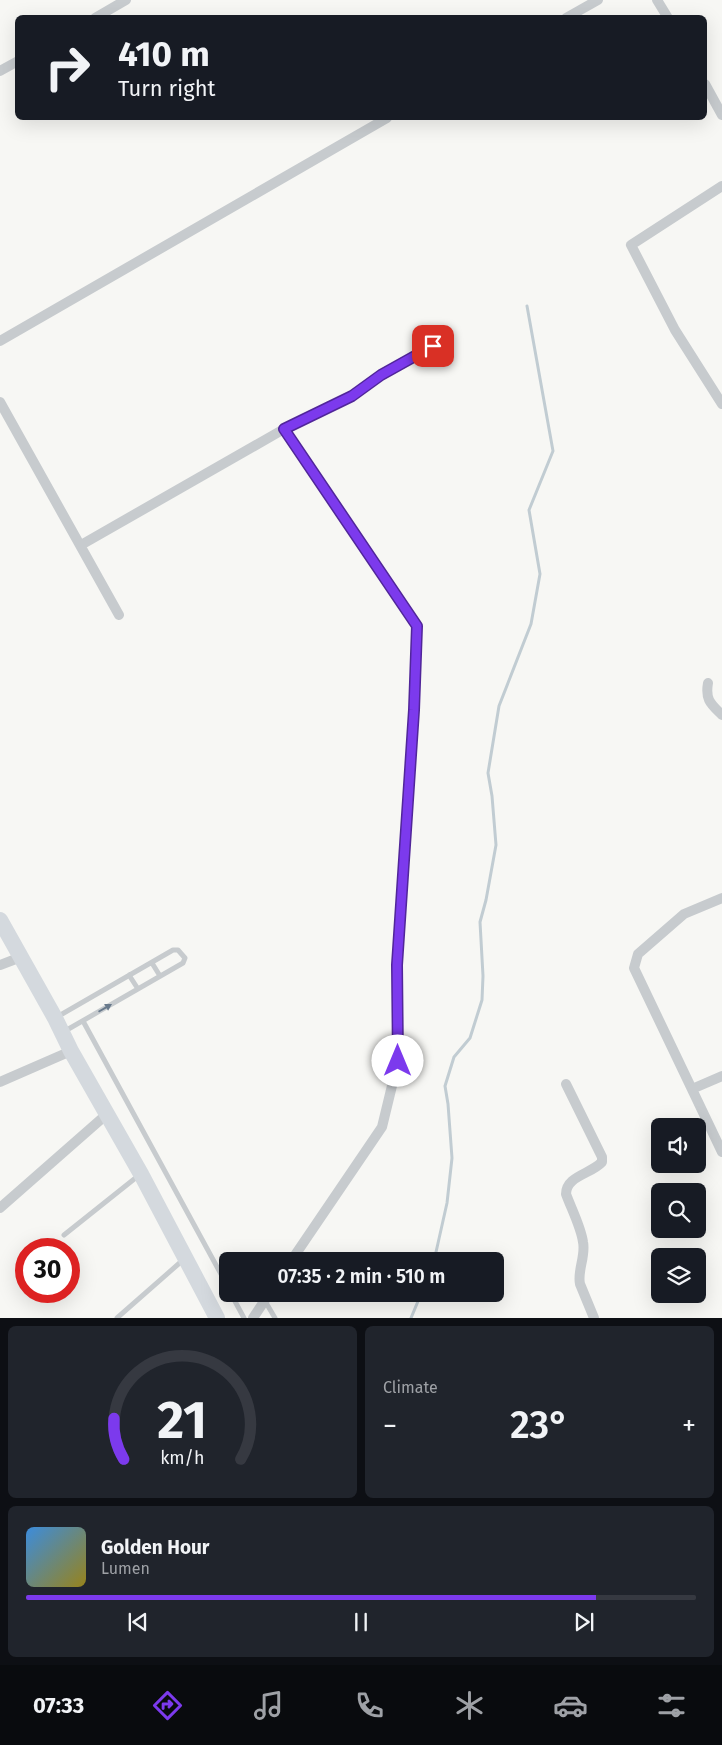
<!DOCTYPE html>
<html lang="en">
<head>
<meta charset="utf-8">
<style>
  body { margin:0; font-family:"Fira Sans",sans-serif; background:#20242c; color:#f1f3f6; height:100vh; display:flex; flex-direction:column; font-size:19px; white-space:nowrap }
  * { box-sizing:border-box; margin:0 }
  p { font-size:16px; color:#9ea1a6 }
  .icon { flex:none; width:28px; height:28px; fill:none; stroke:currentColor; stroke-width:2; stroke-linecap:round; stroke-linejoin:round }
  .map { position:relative; height:1318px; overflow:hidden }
  .sheet { display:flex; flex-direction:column; gap:8px; padding:8px; background:#0d0f14; flex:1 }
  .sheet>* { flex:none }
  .top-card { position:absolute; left:15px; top:15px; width:692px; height:105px; border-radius:8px; box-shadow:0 5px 20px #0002; background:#171b24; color:#f1f3f6; overflow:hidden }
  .buttons { position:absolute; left:651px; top:1118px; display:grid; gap:10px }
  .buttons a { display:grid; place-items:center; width:55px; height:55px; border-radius:8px; background:#171b24; box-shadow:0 5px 20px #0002; font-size:25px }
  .speed { position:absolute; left:15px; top:1238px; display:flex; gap:10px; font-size:25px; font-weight:700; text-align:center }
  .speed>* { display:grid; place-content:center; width:65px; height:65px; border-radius:50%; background:#171b24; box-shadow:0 5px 20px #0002; line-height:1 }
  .speed .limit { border:8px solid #d22; background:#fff; color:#111 }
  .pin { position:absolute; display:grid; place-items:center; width:42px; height:42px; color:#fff; margin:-21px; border-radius:10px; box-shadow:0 2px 8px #0006 }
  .me { position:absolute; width:55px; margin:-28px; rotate:0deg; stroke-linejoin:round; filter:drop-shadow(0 0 4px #0008) }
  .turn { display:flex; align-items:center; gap:18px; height:105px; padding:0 20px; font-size:22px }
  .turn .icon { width:65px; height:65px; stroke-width:2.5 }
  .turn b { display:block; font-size:35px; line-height:42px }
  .big { font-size:38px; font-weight:600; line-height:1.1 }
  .sheet .tile { flex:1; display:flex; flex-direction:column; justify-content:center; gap:8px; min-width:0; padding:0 18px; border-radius:8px; background:#20242c }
  .sheet .dial { align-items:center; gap:0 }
  .dial svg { height:130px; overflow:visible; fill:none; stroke:#363941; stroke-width:7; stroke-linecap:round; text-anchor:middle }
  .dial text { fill:#f1f3f6; stroke:none }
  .song { display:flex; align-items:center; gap:15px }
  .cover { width:60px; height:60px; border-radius:8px; background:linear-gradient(135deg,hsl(210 70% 55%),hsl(50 70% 35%)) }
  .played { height:5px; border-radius:2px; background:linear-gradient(90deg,#7c3aed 85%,#363941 85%) }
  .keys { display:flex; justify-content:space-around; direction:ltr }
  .heat { display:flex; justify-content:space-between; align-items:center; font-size:28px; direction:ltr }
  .sheet .tiles { flex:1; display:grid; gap:8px; grid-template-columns:1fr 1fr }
  .tile:last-child { grid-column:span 2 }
  .trip { position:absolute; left:219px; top:1252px; width:285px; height:50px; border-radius:8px; background:#171b24; box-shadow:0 5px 20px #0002; font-weight:600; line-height:50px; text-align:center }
  .tab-bar { display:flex; height:80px; justify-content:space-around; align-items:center; background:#090b0e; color:#9ea1a6 }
  .tab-bar .icon { width:35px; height:35px }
  .tab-bar .selected { color:#7c3aed }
  .tab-bar b { font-size:22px; color:#f1f3f6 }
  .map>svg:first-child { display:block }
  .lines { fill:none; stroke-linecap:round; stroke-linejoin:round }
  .stream { stroke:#c1ccd2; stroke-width:3 }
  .lane { stroke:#c7cbce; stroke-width:5 }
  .street { stroke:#c7cbce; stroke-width:10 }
  .primary { stroke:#d4d9de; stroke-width:16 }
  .oneway { fill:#697a8c }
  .route-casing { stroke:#51269a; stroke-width:12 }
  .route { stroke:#7c3aed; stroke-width:9 }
</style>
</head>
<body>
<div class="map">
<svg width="722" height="1318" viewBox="0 0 722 1318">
  <rect width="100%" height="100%" fill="#f7f7f4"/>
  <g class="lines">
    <path class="stream" d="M434 1261 447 1203 452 1158 448 1104 445 1086 454 1057 470 1038 482 1000 483 976 480 922 486 900 496 845 492 796 488 773 499 706 531 624 540 574 529 510 553 451 527 306
      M411 1318 421 1294"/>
    <path class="lane" d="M152 963 160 976
      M129 975 138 989
      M57 1017 173 950H178L185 958 183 963 65 1031
      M83 1021 228 1287
      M64 1235 138 1176
      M231 1294 244 1318
      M265 1301 275 1318
      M117 1318 183 1260"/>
    <path class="street" d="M657 0 668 18
      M95 18 126 0
      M566 18 598 0
      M0 71 18 61
      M705 84 722 115
      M722 186 631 245 675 330 722 404
      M0 341 387 118
      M0 402 119 615
      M284 429 417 626 415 692 397 965 398 1061 382 1127 291 1261
      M81 545 284 429 352 396 381 375 433 346
      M708 683C705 700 711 704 722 715
      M722 898 684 914 638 954 634 968 722 1152
      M0 965 21 957
      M0 1082 71 1051
      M566 1084 602 1157V1162C591 1174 566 1176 566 1194 571 1208 581 1227 583 1242 586 1256 577 1271 580 1284L594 1318
      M692 1089 722 1076
      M0 1208 107 1114
      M253 1318 269 1294"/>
    <path class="primary" d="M0 920 55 1018 71 1051 141 1174 217 1318"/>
  </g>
  <defs><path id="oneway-solid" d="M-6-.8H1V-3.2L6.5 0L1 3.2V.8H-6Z" transform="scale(1.25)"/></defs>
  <use class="oneway" href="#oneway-solid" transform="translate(105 1008) rotate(-30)"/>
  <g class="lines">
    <g class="route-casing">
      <path id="route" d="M398 1061 397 965 414 710 417 626 284 429 352 396 381 375 433 346"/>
    </g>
    <use href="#route" class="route"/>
  </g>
</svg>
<div class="buttons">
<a><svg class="icon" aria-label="sound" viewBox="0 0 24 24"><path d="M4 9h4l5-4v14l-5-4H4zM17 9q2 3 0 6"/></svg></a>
<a><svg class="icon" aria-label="search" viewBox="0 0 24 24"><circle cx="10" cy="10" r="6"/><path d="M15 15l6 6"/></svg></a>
<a><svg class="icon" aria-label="layers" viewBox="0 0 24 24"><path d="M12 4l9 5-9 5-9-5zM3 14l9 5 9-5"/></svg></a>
</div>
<div class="speed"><div class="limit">30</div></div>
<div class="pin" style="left:433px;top:346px;background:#d93025"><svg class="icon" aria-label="arrive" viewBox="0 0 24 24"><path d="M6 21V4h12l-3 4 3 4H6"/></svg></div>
<svg class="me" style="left:398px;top:1061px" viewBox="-20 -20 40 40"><circle r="19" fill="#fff"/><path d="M0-13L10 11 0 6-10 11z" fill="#7c3aed"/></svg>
<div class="trip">07:35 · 2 min · 510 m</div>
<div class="top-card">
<div class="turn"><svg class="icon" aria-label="right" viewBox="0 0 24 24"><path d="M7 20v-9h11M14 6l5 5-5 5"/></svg><div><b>410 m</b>Turn right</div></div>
</div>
</div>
<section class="sheet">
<div class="tiles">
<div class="tile dial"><svg viewBox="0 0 100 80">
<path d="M14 69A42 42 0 1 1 86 69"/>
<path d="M14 69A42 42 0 0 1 8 44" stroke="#7c3aed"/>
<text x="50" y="56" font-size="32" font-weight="700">21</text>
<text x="50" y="72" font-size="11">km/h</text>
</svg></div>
<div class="tile"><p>Climate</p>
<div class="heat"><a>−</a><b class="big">23°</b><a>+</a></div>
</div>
<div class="tile">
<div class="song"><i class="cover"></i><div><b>Golden Hour</b><p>Lumen</p></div></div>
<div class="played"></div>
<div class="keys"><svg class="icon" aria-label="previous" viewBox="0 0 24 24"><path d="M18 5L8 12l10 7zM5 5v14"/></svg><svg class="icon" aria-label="pause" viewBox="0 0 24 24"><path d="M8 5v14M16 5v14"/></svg><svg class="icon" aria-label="next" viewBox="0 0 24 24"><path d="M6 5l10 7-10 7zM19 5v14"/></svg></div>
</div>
</div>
</section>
<nav class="tab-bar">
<b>07:33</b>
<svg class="icon selected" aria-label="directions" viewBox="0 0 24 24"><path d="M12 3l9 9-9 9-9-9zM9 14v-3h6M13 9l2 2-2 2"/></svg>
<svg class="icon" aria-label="music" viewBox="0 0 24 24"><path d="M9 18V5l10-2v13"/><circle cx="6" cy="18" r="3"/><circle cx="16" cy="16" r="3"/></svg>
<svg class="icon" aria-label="phone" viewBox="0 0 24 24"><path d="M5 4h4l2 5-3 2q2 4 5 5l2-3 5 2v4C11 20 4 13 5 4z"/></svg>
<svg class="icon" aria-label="climate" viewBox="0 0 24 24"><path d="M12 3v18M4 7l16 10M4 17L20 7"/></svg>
<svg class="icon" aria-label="car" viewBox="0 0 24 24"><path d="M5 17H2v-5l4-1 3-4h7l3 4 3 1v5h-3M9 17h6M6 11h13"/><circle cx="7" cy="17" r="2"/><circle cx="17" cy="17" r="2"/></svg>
<svg class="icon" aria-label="filters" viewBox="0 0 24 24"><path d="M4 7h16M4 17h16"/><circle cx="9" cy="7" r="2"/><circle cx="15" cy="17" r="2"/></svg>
</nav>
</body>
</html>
